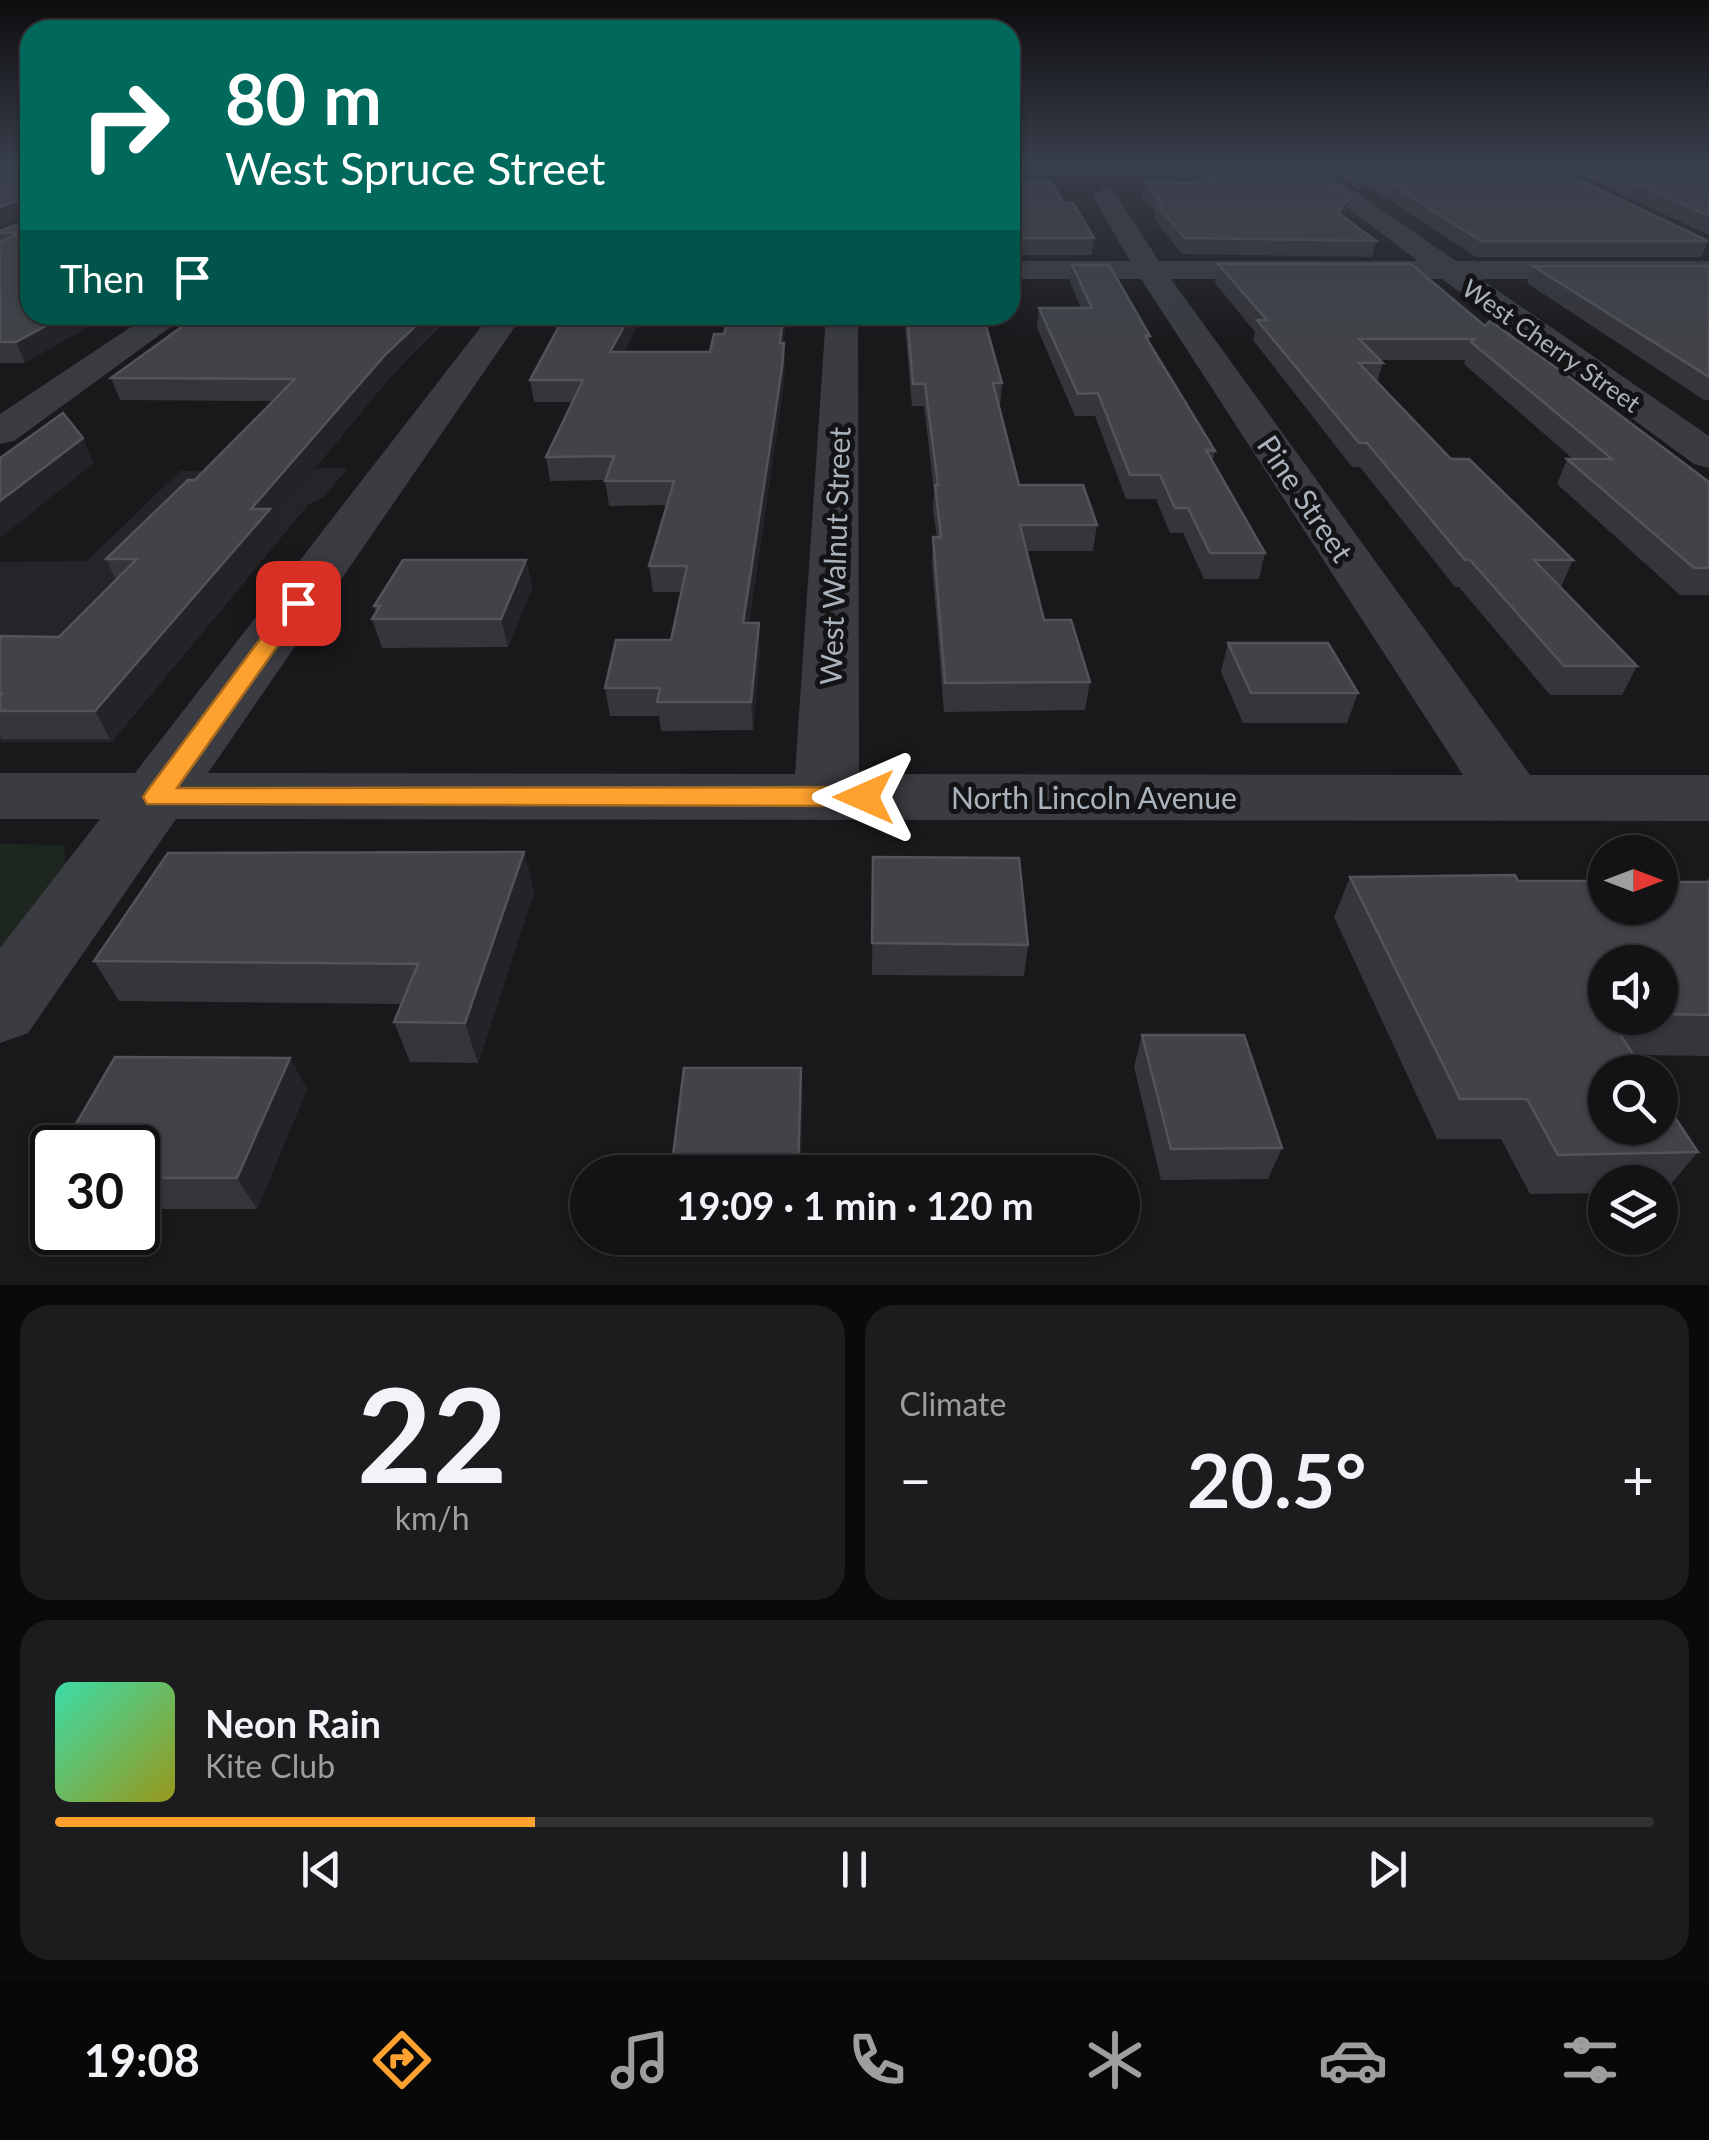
<!DOCTYPE html>
<html lang="en">
<head>
<meta charset="utf-8">
<style>
  body { margin:0; font-family:Lato,sans-serif; background:#1c1c1e; color:#f1f3f6; height:100vh; display:flex; flex-direction:column; font-size:38px; white-space:nowrap }
  * { box-sizing:border-box; margin:0 }
  p { font-size:32px; color:#9d9ea0 }
  .icon { flex:none; width:55px; height:55px; fill:none; stroke:currentColor; stroke-width:2; stroke-linecap:round; stroke-linejoin:round }
  .map { position:relative; height:1285px; overflow:hidden }
  .panel { display:flex; flex-direction:column; gap:20px; padding:20px; background:#0a0a0c; flex:1 }
  .panel>* { flex:none }
  .guide { position:absolute; left:20px; top:20px; width:1000px; height:305px; border-radius:30px; box-shadow:0 2px 8px #0004,0 0 0 2px #323234; background:#00695c; color:#fff; overflow:hidden }
  .needle { width:65px; rotate:90deg }
  .buttons { position:absolute; left:1588px; top:835px; display:grid; gap:20px }
  .buttons a { display:grid; place-items:center; width:90px; height:90px; border-radius:50%; background:#131315; box-shadow:0 2px 8px #0004,0 0 0 2px #323234; font-size:50px }
  .speed { position:absolute; left:30px; top:1125px; display:flex; gap:20px; font-size:50px; font-weight:700; text-align:center }
  .speed>* { display:grid; place-content:center; width:130px; height:130px; border-radius:50%; background:#131315; box-shadow:0 2px 8px #0004,0 0 0 2px #323234; line-height:1 }
  .speed .limit { border:5px solid #111; border-radius:15px; background:#fff; color:#111 }
  .pin { position:absolute; display:grid; place-items:center; width:85px; height:85px; color:#fff; margin:-42px; border-radius:20px; box-shadow:0 5px 15px #0006 }
  .me { position:absolute; width:110px; margin:-55px; rotate:270deg; stroke-linejoin:round; filter:drop-shadow(0 0 8px #0008) }
  .turn { display:flex; align-items:center; gap:35px; height:210px; padding:0 40px; font-size:45px }
  .turn .icon { width:130px; height:130px; stroke-width:2.5 }
  .turn b { display:block; font-size:70px; line-height:85px }
  .then { display:flex; align-items:center; height:95px; padding:0 40px; background:#0003; gap:20px; font-size:38px }
  .big { font-size:75px; font-weight:700; line-height:1.1 }
  .panel .card { flex:1; display:flex; flex-direction:column; justify-content:center; gap:15px; min-width:0; padding:0 35px; border-radius:30px; background:#1c1c1e }
  .panel .dial { align-items:center; gap:0 }
  .dial b { font-size:130px; line-height:1 }
  .song { display:flex; align-items:center; gap:30px }
  .cover { width:120px; height:120px; border-radius:15px; background:linear-gradient(135deg,hsl(160 70% 55%),hsl(60 70% 35%)) }
  .played { height:10px; border-radius:5px; background:linear-gradient(90deg,#ffa12e 30%,#323234 30%) }
  .keys { display:flex; justify-content:space-around; direction:ltr }
  .heat { display:flex; justify-content:space-between; align-items:center; font-size:55px; direction:ltr }
  .panel .tiles { flex:1; display:grid; gap:20px; grid-template-columns:1fr 1fr }
  .card:last-child { grid-column:span 2 }
  .trip { position:absolute; left:570px; top:1155px; width:570px; height:100px; border-radius:50px; background:#131315; box-shadow:0 2px 8px #0004,0 0 0 2px #323234; font-weight:700; line-height:100px; text-align:center }
  .tabs { display:flex; height:160px; justify-content:space-around; align-items:center; background:#080808; color:#9d9ea0 }
  .tabs .icon { width:70px; height:70px }
  .tabs .current { color:#ffa12e }
  .tabs b { font-size:45px; color:#f1f3f6 }
  .map>svg:first-child { display:block }
  .built { fill:#252529 }
  .green { fill:#1e271f }
  .lines { fill:none; stroke-linecap:round; stroke-linejoin:round }
  .minor { fill:#3a3c41; fill-rule:evenodd }
  .wall { fill:#35353a; fill-rule:evenodd }
  .shaded-wall { fill:#242428 }
  .building { fill:#414348; stroke:#52545a; stroke-width:2.5 }
  .route { fill:#ffa12e; stroke:#a6691e; stroke-width:2.5 }
  .labels { text-anchor:middle; dominant-baseline:central; stroke-width:10; stroke-linejoin:round; paint-order:stroke }
  .far-street-label { font-size:25px; fill:#aab2bc; stroke:#141417 }
  .street-label { font-size:30px; fill:#aab2bc; stroke:#141417 }
</style>
</head>
<body>
<div class="map">
<svg width="1709" height="1285" viewBox="0 0 1709 1285">
  <rect width="100%" height="100%" fill="#19191c"/>
  <path class="built" d="M348 468 324 497 308 505 112 742H0V562L87 561 180 471Z"/>
  <path class="green" d="M0 844 64 845 66 875 0 962Z"/>
  <g class="lines">
    <path class="minor" d="M1288 163H1314L1456 261H1709V279H1481L1709 436V468L1694 464 1442 279H1171L1530 775H1709V821L176 819 28 1033 0 1043V948L100 819H0V773H135L490 315H523L208 773 795 774 826 315H858L859 774 1463 775 1141 279H1010V261H1130L1092 195 1104 188 1113 190 1159 261H1418Z
      M149 315H187L14 441 0 444V414Z"/>
  </g>
  <path class="wall" d="M30 163 25 363H0V231L26 221V215L0 226Z
    M1177 163H1303L1346 211 1342 217 1376 241 1372 257 1182 254 1154 219 1155 212 1142 197 1145 182 1197 183Z
    M1320 163H1544L1708 241 1701 257H1476L1365 184 1361 191Z
    M1555 163H1709V235Z
    M1010 182 1064 203 1094 238 1092 255H1010Z
    M1218 264 1485 326 1709 482V595H1680L1557 484 1567 459H1573L1464 364 1465 360H1381L1383 363 1377 382 1451 459 1573 560 1561 587 1637 666 1622 695H1550L1459 587H1455L1360 467H1352L1253 340 1255 332 1215 283Z
    M1072 265 1150 336 1149 342 1215 451 1212 462 1265 553 1259 579H1204L1183 533H1170L1156 499H1126L1095 416H1075L1037 328 1039 308H1081L1070 283Z
    M1533 266H1709V400H1704L1527 283Z
    M643 315 624 352H710L724 334 729 315H787L783 343 785 363 783 390 749 623 760 650 753 730 661 731 659 716H610L605 688 671 640 681 592H653L649 566 667 505 609 506 605 480 550 481 546 457 572 402H534L530 380Z
    M904 315H983L1002 383 1000 406H998L1019 485 1097 525 1093 551H1027L1044 620 1090 682 1085 710 944 712 932 563 933 537H937L933 510 934 491 924 406H912Z
    M438 328 391 376 274 518 279 534 110 739H2L0 736V636L59 637 116 580 106 559 195 480 274 401 120 400 111 378Z
    M526 560 532 587 508 647 382 648 372 619 376 613 374 606Z
    M1228 643 1358 693 1347 723H1243L1221 672Z
    M524 852 534 892 478 1063 410 1062 394 1022 401 1004 119 1001 94 961Z
    M873 857 1028 945 1024 976 872 975Z
    M1350 877 1518 881 1706 882 1709 877V1056L1633 1055 1698 1152 1664 1192H1660V1182H1605V1193L1530 1194 1501 1139H1437L1334 917ZM1660 962V1018H1605Z
    M1142 1035 1282 1148 1268 1179 1161 1180 1134 1067Z
    M307 1089 257 1209H138V1148Z
    M52 1163V1187L44 1177Z"/>
  <path class="shaded-wall" d="M1369 170 1365 184 1361 191 1364 177Z
    M1350 197 1346 211 1334 228 1338 213Z
    M22 199 29 214 0 226V207Z
    M66 315H109L25 363 16 342Z
    M427 315H449L391 376 274 518 279 534 110 739 95 711 251 509 385 355Z
    M630 315H643L613 373 610 352Z
    M783 315H787L780 363V343Z
    M784 343 785 363 783 390 745 650 743 623Z
    M83 438 94 463 0 538V501Z
    M526 560 532 587 508 647 501 619Z
    M759 623 760 650 753 730 751 702Z
    M524 852 534 892 478 1063 465 1023Z
    M290 1058 307 1089 257 1209 237 1178Z
    M801 1068 803 1099 801 1172H798Z"/>
  <path class="building" d="M0 163H30V315H66L16 342H0V242L19 233H0V231L26 221 27 202 22 199 0 207Z
    M1193 163H1303L1350 197 1338 213 1376 241 1185 238 1156 204H1163L1145 182 1215 183Z
    M1343 163H1544L1708 241H1481L1369 170 1364 177Z
    M1589 163H1709V216Z
    M1010 182H1051L1064 203H1073L1094 238H1010Z
    M1218 264H1411L1485 326 1490 321 1568 376 1709 482V568H1694L1567 459H1612L1471 342 1474 339H1359L1383 363H1359L1451 459H1469L1573 560H1534L1637 666H1564L1470 560H1465L1367 443H1359L1257 320H1267Z
    M1072 265H1109L1150 336H1145L1215 451 1206 450 1265 553H1210L1188 508H1175L1160 475H1130L1098 393 1078 394 1039 308H1092Z
    M1533 266H1709V377Z
    M198 315H427L385 355 251 509H270L95 711H0V696L2 694H0V636L59 637 137 559H106L188 480H195L295 379 111 378Z
    M565 315H630L610 352H710L714 334H724L729 315H783L780 343H784L782 368 743 623H759L751 702H657L660 688H605L616 640H671L687 566H649L674 481H605L614 456 546 457 583 380H530Z
    M907 315H983L1002 383H993L1019 485H1083L1097 525H1020L1044 620H1071L1090 682 945 683 933 537H941L935 485H938L925 384H913Z
    M63 413 83 438 0 501V458Z
    M403 560H526L501 619H372L380 606H374Z
    M1228 643H1328L1358 693H1251Z
    M524 852 465 1023 394 1022 418 964 94 961 168 853Z
    M873 857 1019 858 1028 945 872 943Z
    M1515 875 1518 881H1605V908H1660V882H1709V1015L1660 1014V962H1605V1018H1609L1645 1072H1605V1128H1660V1095L1698 1152 1558 1155 1527 1099H1460L1350 877Z
    M1142 1035H1244L1282 1148 1171 1149Z
    M115 1057 290 1058 237 1178H138V1148H62Z
    M684 1068H801L798 1172H671Z
    M52 1163V1177H44Z"/>
  <linearGradient id="sky" x2="0" y2="1"><stop stop-color="#0e0e0f"/><stop offset="0.48" stop-color="#383e4b"/><stop offset="1" stop-color="#383e4b" stop-opacity="0"/></linearGradient>
  <rect width="1709" height="343" fill="url(#sky)"/>
  <path class="route" d="M298 597 308 603 177 788 864 787 873 790 877 797 873 803 864 806 147 804 143 797 147 791 290 599Z"/>
  <g class="labels">
    <g class="far-street-label">
      <text transform="translate(1552 345) rotate(35)">West Cherry Street</text>
    </g>
    <g class="street-label">
      <text transform="translate(1306 498) rotate(56)">Pine Street</text>
      <text transform="translate(834 556) rotate(-88)">West Walnut Street</text>
      <text x="1094" y="797">North Lincoln Avenue</text>
    </g>
  </g>
</svg>
<div class="buttons">
<a><svg class="needle" viewBox="-14 -14 28 28"><path d="M0-13l5 13h-10z" fill="#e53935"/><path d="M0 13l5-13h-10z" fill="#9d9ea0"/></svg></a>
<a><svg class="icon" aria-label="sound" viewBox="0 0 24 24"><path d="M4 9h4l5-4v14l-5-4H4zM17 9q2 3 0 6"/></svg></a>
<a><svg class="icon" aria-label="search" viewBox="0 0 24 24"><circle cx="10" cy="10" r="6"/><path d="M15 15l6 6"/></svg></a>
<a><svg class="icon" aria-label="layers" viewBox="0 0 24 24"><path d="M12 4l9 5-9 5-9-5zM3 14l9 5 9-5"/></svg></a>
</div>
<div class="speed"><div class="limit">30</div></div>
<div class="pin" style="left:298px;top:603px;background:#d93025"><svg class="icon" aria-label="arrive" viewBox="0 0 24 24"><path d="M6 21V4h12l-3 4 3 4H6"/></svg></div>
<svg class="me" style="left:864px;top:797px" viewBox="-20 -20 40 40"><path d="M0-17L14 15 0 8-14 15z" fill="#ffa12e" stroke="#fff" stroke-width="4"/></svg>
<div class="trip">19:09 · 1 min · 120 m</div>
<div class="guide">
<div class="turn"><svg class="icon" aria-label="right" viewBox="0 0 24 24"><path d="M7 20v-9h11M14 6l5 5-5 5"/></svg><div><b>80 m</b>West Spruce Street</div></div>
<div class="then">Then<svg class="icon" aria-label="arrive" viewBox="0 0 24 24"><path d="M6 21V4h12l-3 4 3 4H6"/></svg></div>
</div>
</div>
<section class="panel">
<div class="tiles">
<div class="card dial"><b>22</b><p>km/h</p></div>
<div class="card"><p>Climate</p>
<div class="heat"><a>−</a><b class="big">20.5°</b><a>+</a></div>
</div>
<div class="card">
<div class="song"><i class="cover"></i><div><b>Neon Rain</b><p>Kite Club</p></div></div>
<div class="played"></div>
<div class="keys"><svg class="icon" aria-label="previous" viewBox="0 0 24 24"><path d="M18 5L8 12l10 7zM5 5v14"/></svg><svg class="icon" aria-label="pause" viewBox="0 0 24 24"><path d="M8 5v14M16 5v14"/></svg><svg class="icon" aria-label="next" viewBox="0 0 24 24"><path d="M6 5l10 7-10 7zM19 5v14"/></svg></div>
</div>
</div>
</section>
<nav class="tabs">
<b>19:08</b>
<svg class="icon current" aria-label="directions" viewBox="0 0 24 24"><path d="M12 3l9 9-9 9-9-9zM9 14v-3h6M13 9l2 2-2 2"/></svg>
<svg class="icon" aria-label="music" viewBox="0 0 24 24"><path d="M9 18V5l10-2v13"/><circle cx="6" cy="18" r="3"/><circle cx="16" cy="16" r="3"/></svg>
<svg class="icon" aria-label="phone" viewBox="0 0 24 24"><path d="M5 4h4l2 5-3 2q2 4 5 5l2-3 5 2v4C11 20 4 13 5 4z"/></svg>
<svg class="icon" aria-label="climate" viewBox="0 0 24 24"><path d="M12 3v18M4 7l16 10M4 17L20 7"/></svg>
<svg class="icon" aria-label="car" viewBox="0 0 24 24"><path d="M5 17H2v-5l4-1 3-4h7l3 4 3 1v5h-3M9 17h6M6 11h13"/><circle cx="7" cy="17" r="2"/><circle cx="17" cy="17" r="2"/></svg>
<svg class="icon" aria-label="filters" viewBox="0 0 24 24"><path d="M4 7h16M4 17h16"/><circle cx="9" cy="7" r="2"/><circle cx="15" cy="17" r="2"/></svg>
</nav>
</body>
</html>
